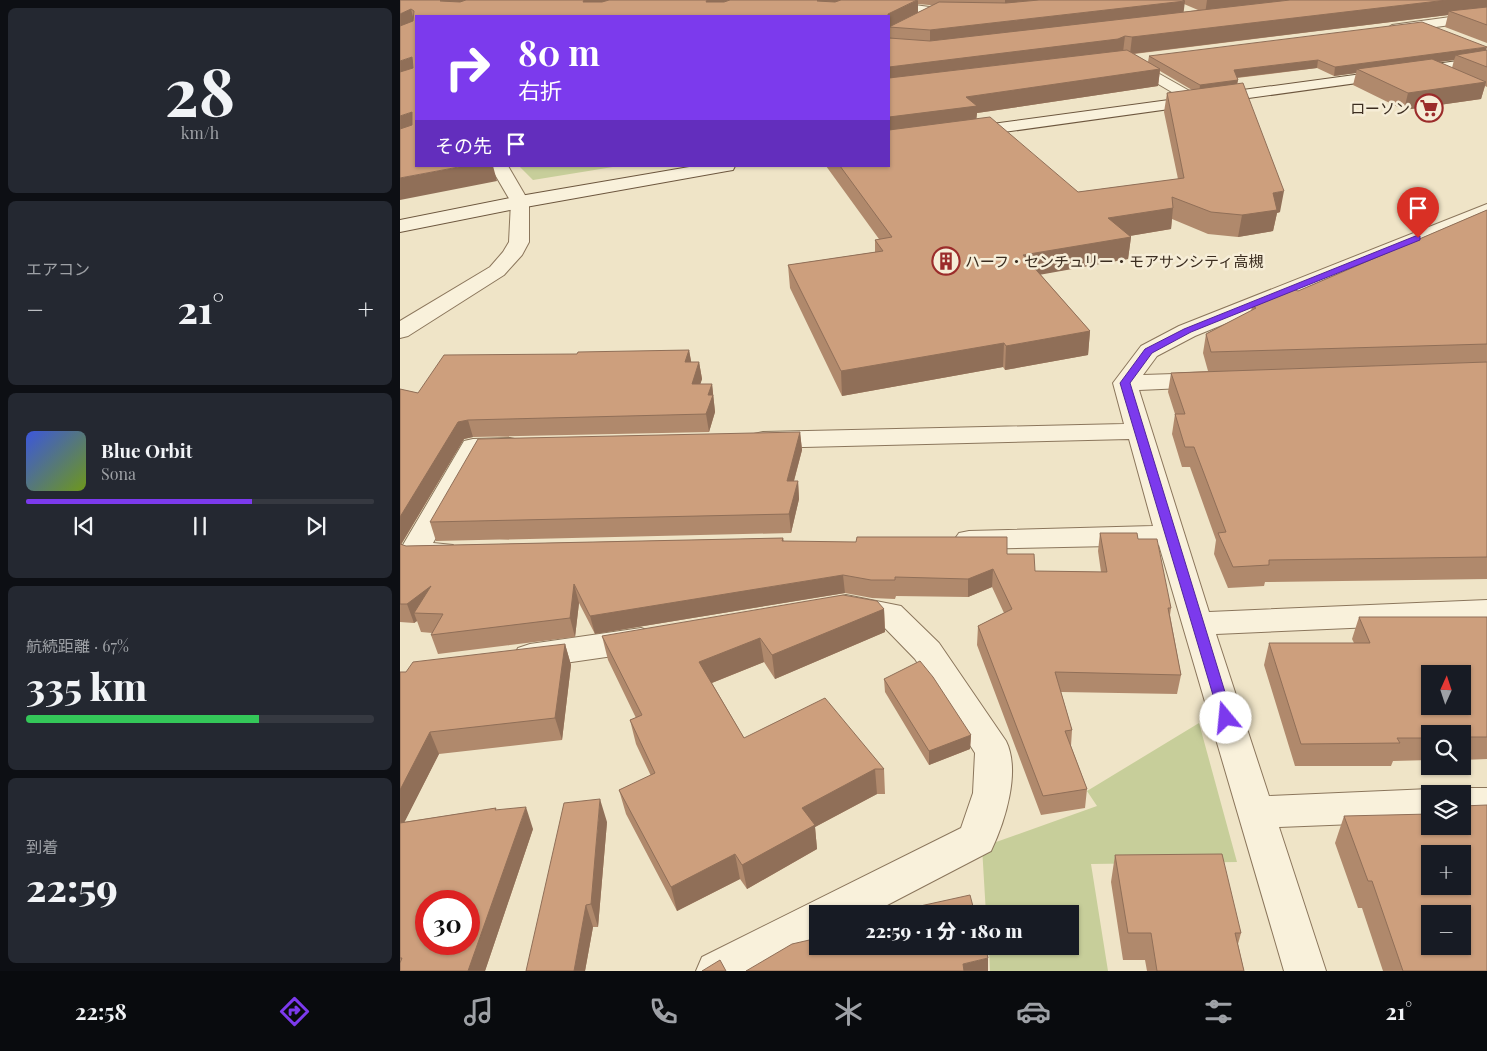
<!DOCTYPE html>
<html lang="ja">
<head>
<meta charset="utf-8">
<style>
  body { margin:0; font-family:"Playfair Display","Noto Sans JP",serif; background:#242831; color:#f1f3f6; height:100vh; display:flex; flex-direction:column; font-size:19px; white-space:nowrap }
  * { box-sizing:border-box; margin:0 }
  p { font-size:16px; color:#9ea1a6 }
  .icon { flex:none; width:28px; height:28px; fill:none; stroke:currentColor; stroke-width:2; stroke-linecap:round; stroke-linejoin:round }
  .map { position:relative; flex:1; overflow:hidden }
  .side { display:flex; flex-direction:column; gap:8px; padding:8px; background:#0d0f14; width:400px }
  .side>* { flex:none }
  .hud { position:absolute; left:15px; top:15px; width:475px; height:152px; border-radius:0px; box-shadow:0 1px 4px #0004; background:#7c3aed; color:#fff; overflow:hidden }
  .needle { width:32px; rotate:3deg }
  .buttons { position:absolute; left:1021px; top:665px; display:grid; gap:10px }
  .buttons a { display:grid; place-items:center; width:50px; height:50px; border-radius:0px; background:#171b24; box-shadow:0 1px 4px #0004; font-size:25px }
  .speed { position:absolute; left:15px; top:890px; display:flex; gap:10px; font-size:25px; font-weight:700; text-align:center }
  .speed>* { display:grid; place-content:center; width:65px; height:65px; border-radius:50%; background:#171b24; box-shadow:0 1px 4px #0004; line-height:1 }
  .speed .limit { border:8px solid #d22; background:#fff; color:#111 }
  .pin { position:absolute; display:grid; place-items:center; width:42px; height:42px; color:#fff; margin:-51px -21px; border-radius:50% 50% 50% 0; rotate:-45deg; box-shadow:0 0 5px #0007 }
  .pin .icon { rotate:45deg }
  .me { position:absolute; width:55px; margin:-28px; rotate:343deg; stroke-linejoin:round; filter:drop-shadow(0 0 4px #0008) }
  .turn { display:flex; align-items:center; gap:18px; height:105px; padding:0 20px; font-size:22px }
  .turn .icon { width:65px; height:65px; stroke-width:2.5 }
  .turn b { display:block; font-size:35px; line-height:42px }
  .then { display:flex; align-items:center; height:48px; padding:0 20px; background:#0003; gap:10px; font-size:19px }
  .big { font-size:38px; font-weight:800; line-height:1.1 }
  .side .widget { flex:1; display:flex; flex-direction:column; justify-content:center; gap:8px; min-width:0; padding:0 18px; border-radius:8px; background:#242831 }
  .side .dial { align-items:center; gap:0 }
  .dial b { font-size:65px; line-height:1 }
  .song { display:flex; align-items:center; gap:15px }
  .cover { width:60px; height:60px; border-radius:8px; background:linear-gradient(135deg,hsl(230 70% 55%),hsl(80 70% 35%)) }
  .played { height:5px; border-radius:2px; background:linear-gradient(90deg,#7c3aed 65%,#363941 65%) }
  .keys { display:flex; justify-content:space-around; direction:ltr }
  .heat { display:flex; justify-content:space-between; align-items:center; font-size:28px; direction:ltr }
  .charge { height:8px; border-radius:4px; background:linear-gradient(90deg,#34c759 67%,#363941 0) }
  .trip { position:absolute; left:409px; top:905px; width:270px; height:50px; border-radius:0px; background:#171b24; box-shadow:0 1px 4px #0004; font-weight:800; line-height:50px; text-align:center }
  .tabs { display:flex; height:80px; justify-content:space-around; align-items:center; background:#090b0e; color:#9ea1a6 }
  .tabs .icon { width:35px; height:35px }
  .tabs .active { color:#7c3aed }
  .tabs b { font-size:22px; color:#f1f3f6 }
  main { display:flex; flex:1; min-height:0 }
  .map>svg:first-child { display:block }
  .green { fill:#c7ce9a }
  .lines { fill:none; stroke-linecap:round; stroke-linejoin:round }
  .street-casing { stroke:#8b765c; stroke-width:2 }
  .secondary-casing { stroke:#6d573f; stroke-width:2 }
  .street { fill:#f9f1db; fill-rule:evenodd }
  .secondary { fill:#f9f1db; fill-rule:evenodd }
  .wall { fill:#b0896c; fill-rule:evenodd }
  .shaded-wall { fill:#906f58 }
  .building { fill:#cd9f7d; stroke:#906f58; fill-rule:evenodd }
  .route { fill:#7c3aed; stroke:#51269a }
  .labels { text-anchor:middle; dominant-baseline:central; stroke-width:5; stroke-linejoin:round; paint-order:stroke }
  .far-poi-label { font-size:15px; fill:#3b2d20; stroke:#f6edd7; text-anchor:end }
</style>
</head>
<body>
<main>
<section class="side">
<div class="widget dial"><b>28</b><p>km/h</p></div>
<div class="widget"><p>エアコン</p>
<div class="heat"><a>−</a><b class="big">21°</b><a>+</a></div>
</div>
<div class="widget">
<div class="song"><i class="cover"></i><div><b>Blue Orbit</b><p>Sona</p></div></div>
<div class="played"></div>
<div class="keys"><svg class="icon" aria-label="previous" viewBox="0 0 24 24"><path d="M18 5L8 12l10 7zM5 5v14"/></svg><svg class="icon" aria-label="pause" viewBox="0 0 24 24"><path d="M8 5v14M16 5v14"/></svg><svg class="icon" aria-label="next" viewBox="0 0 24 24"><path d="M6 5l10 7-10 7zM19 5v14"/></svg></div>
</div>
<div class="widget"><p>航続距離 · 67%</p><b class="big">335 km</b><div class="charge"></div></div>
<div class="widget"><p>到着</p><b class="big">22:59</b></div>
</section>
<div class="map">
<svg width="1087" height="971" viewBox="0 0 1087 971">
  <rect width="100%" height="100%" fill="#efe4c7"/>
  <path class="green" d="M119 166H219L133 180Z
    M799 723 837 862 691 864 708 971H590L589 946H670V914H586L582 847 697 806 687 791Z"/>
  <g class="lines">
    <g class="street-casing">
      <path id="street" d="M445 0H477L537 8H561L567 12C558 23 469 6 451 4Z
        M1087 12V20L992 33 986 29 992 25Z
        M726 55 802 98 805 101 802 104H792L721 62 719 59 721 56Z
        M90 166H108L129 202V242L122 255 104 275 8 336 0 338V321L90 267 103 252 109 242 111 202Z
        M1087 204V217L795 336 757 356 743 375 806 373 815 375 818 380 815 385 806 387 739 390 809 612 1087 600V622L816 634 869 796 1030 789 1043 794H1030V821L879 827 926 971H884L759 545 569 549 559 547 554 540 559 533 569 531 753 526 729 439 363 448 354 446 350 440 354 434 363 432 724 424 713 383 741 346 779 326Z
        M110 438 119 440 123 446 119 452 110 454 82 455 33 543 53 545 58 552 53 559C37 563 19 564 3 560L0 550 64 441 73 439Z
        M446 595 501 606 539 643 606 741C621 771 605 822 591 851L470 914H418V941L360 971H296L302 957 561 828 573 793 575 753 515 659 480 623 435 614 430 606 435 598Z
        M241 628 252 632 257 640 252 648 241 652 130 668 118 664 114 656 118 648 130 644Z
        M1062 788H1087V818L1062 819V794H1048Z"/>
    </g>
    <g class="secondary-casing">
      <path id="secondary" d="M1087 57V65L489 148V138Z
        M295 166H335L333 170 327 171 120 208 0 232V220L120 196Z"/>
    </g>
    <use href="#street" class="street"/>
    <use href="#secondary" class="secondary"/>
  </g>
  <path class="wall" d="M0 0H1087V43L1045 27 1048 15 734 54 748 62 749 56 1087 50V87L1085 86 1081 99 1004 110 953 85 956 73 934 76 917 68 837 78 838 80 837 84 880 212 877 213 873 231 838 237 808 234 772 219 771 229 729 236 731 237 728 259 640 274 690 331 688 355 605 370 603 367 442 396 390 288 388 265 475 252V240L479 239 426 166H489V16H16L97 181ZM518 4 529 5 533 6 518 12ZM784 4 798 10 783 12ZM1054 60 1052 68 1038 62ZM760 71 792 90 767 93 764 112 778 179 678 192 576 119 577 113 758 86Z
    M1087 210V579L865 582 864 586 828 588 814 554 816 540 790 467H782L772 434 775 414 768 392 771 373 808 371 803 353 806 334 851 311 852 306 898 291Z
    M289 350 291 362H299L302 379 300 384H312L315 412 309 432 73 437 64 439 1 545 6 546 383 538 384 541 607 554 635 571 701 572 698 551 700 533 738 539 771 608 770 615 781 675 777 694 661 692 672 730 671 746 687 789 685 808 641 815 577 645 578 626 604 613 592 587 568 597 496 596 495 599 472 598 445 593 195 634 179 603 175 637 38 654 31 635 32 633 21 632 17 621 14 623 0 622V389L18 393 177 354Z
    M400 432 402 450 394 481H398L399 499 391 533 36 541 30 522Z
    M484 609 485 632 375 679 364 662 312 683 344 738 484 769 485 794H477L415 827 417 849 347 889 340 879 277 911 226 814 219 790 251 776 236 744 230 720 236 718 208 660 202 636Z
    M959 617H1087V759L1062 760V734H1030V760L993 761 991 766H895L864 665 869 643H954L952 639Z
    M165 644 171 665 162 740 39 754 4 822 96 808V810L133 829 85 971H0V672H6Z
    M484 679 571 735 570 749 529 765 485 692Z
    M944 816 1087 971H983L962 908H958L935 843Z
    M207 822 198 927H193L185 971H126Z
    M715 855 841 933 838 944 844 971H747L745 960H723L711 882Z"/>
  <path class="shaded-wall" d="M41 0H78L44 16Z
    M184 0H221L186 16 183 2Z
    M307 0H339L308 16 306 2Z
    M418 0H444L421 11Z
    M518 0V15L489 27V16H488V14Z
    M605 0H678L605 7Z
    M807 0H933L805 14Z
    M1047 0H1087V10L1049 11 1048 15 730 54 732 37Z
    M785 1 783 17 530 46V30Z
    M11 9 15 25 0 31V14Z
    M725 36 723 52 489 84V67Z
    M1087 47 1085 55H1056L1054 60 963 72 957 69 956 73 934 76 935 67Z
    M12 57 16 71 0 79V61Z
    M918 60 917 68 833 78 834 70Z
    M760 69 758 86 577 113 576 124 489 137V117L566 97Z
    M838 80 836 89 799 94 800 85Z
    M1086 82 1081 99 1004 110 1008 93Z
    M12 112 16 128 0 136V116Z
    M64 166H93L97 181 0 200V178Z
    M884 191 880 212 877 213 873 231 838 237 842 215 873 193Z
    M773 208 771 229 706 240 708 218Z
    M731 237 728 259 622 278 623 255Z
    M690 331 688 355 605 370 606 346Z
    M604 343 603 367 442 396 441 371Z
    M289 350 292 366 285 362Z
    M299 362 302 379 295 401 292 384Z
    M312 384 315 412 309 432 306 414 308 395Z
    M68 420 73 437 64 439 0 546V517L58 422Z
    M400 432 402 450 389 499 387 481Z
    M398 481 399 499 391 533 389 514Z
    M593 569 592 587 568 597V579Z
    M443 575 445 593 195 634 190 616Z
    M174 584 179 603 175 637 170 618Z
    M31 586 14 613 17 621 14 623 7 604Z
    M484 609 485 632 375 679 372 655Z
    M360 638 364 662 304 686 299 662Z
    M165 644 171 665 162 740 155 718Z
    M30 732 39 754 0 831V790Z
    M571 735 570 749 529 765V751Z
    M475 769 477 794 415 827 417 849 347 889 342 865 402 808Z
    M200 799 207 822 198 927 191 904Z
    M126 807 133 829 85 971H68Z
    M335 854 340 879 277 911 271 887Z
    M186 905 193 927 185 971H174Z
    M588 958V971H563V964Z"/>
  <path class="building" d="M0 0H41L40 1 60 2 66 0H184L183 2H202L209 0H307L306 2H324L330 0H418L417 1 435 2 441 0H517L488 14V16H16V166H64L0 178V129L12 125V112L0 116V72L13 68 12 57 0 61V26L13 21 14 11 11 9 0 14Z
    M639 0H782L785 1 530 30 489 27 539 2 606 3Z
    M890 0H1047L732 37 725 36 718 39 489 67V38L530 41Z
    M1087 7V25L1049 11Z
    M1022 22 1087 47 935 67 918 60 834 70 838 80 800 85 749 56Z
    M727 50 760 69 566 97 577 106 489 117V78Z
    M1087 50V67L1056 55Z
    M1032 59 1086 82 1008 93 957 69Z
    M843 83 884 191 873 193 877 210 842 215 811 212 772 197 773 208 708 218 731 237 623 255 690 331 606 346 604 343 441 371 388 265 483 251 475 240 492 237 440 166H489V130L590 117 678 192 784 178 767 93Z
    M1087 210V344L811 352 806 334 856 308 852 306 893 289 898 291Z
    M289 350 285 362H299L292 384H312L308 395H313L306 414 68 420 58 422 0 517V389L18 393 44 355 177 354 178 352Z
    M1087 362V557L869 560V565L833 567 818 533 826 532 794 447H785L775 414H785L771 373Z
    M400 432 387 481H398L389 514 30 522 78 439Z
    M700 533H737L738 539H757L771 608H768L781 675 655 672 672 730 665 731 687 789 643 796 578 626 612 609 593 569 568 579 495 577V580H471L443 575 190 616 174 584 170 618 31 635 43 614 14 613 31 586 7 604H0V544L6 546 383 538 382 541 456 542 457 537H607V554H634L635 571 707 572Z
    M443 595 477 601 484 609 372 655 360 638 299 662 344 738 425 698 484 769H475L402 808 415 825 342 865 335 854 271 887 219 790 255 773 230 720 242 715 202 636Z
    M959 617H1087V737H1062V734H1030V738H997L1000 743 901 744 869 643H970ZM1030 674H1062V706H1030Z
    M165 644 155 718 30 732 0 790V672H6L13 662Z
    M520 661 533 677 571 735 529 751 484 679Z
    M200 799 191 904 186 905 174 971H126L164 803Z
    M1087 805V971H1003L972 881H968L944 816 1030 814V826H1062V806ZM1030 854H1062V886H1030ZM1030 914H1062V946H1030Z
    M126 807 68 971H0V963L2 958H0V823L96 808 95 810ZM26 901H69V944H26Z
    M822 854 841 933H835L844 971H757L751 933H728L715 855Z
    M570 895 575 914H484Z
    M418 938V946H585L588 958 563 964 564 971H346L392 944Z
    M320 960 326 971H302Z"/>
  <path class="route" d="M1018 235 1020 236V240L791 332 752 353 730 383 833 718 831 722 826 723 821 722 720 383 745 349 784 329Z"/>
  <defs>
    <g id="supermarket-ring" transform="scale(1.4375)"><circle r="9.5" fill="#f6edd7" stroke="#9b2c2b" stroke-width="1.5"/><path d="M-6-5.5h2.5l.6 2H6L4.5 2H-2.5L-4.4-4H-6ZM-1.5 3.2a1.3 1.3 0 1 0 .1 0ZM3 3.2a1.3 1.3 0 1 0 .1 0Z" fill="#9b2c2b"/></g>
    <g id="building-ring" transform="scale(1.4375)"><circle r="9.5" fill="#f6edd7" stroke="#9b2c2b" stroke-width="1.5"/><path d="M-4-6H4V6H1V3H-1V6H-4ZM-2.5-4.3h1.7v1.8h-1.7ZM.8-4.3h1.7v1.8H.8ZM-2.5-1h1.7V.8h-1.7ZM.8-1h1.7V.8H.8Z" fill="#9b2c2b"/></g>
  </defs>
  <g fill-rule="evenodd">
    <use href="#supermarket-ring" x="1029" y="108"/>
    <use href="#building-ring" x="546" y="261"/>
  </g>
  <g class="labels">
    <g class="far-poi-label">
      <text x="1010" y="108">ローソン</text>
      <text x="565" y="261" text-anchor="start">ハーフ・センチュリー・モアサンシティ高槻</text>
    </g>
  </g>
</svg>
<div class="buttons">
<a><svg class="needle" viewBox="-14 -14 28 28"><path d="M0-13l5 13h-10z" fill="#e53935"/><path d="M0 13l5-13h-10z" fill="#9ea1a6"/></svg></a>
<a><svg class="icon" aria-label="search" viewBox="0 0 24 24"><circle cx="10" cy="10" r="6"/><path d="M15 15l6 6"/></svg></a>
<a><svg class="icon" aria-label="layers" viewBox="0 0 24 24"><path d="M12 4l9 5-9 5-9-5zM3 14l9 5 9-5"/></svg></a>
<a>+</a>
<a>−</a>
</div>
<div class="speed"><div class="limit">30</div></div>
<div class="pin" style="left:1018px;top:238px;background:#d93025"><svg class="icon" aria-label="arrive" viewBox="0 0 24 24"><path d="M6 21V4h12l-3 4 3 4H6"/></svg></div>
<svg class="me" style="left:826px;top:718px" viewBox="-20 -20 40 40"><circle r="19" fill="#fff"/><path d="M0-13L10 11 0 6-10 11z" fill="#7c3aed"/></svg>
<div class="trip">22:59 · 1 分 · 180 m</div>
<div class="hud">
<div class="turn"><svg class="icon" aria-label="right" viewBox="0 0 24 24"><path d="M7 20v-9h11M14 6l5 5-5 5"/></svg><div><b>80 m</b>右折</div></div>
<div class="then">その先<svg class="icon" aria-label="arrive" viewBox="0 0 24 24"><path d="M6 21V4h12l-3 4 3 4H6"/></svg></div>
</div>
</div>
</main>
<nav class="tabs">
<b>22:58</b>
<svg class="icon active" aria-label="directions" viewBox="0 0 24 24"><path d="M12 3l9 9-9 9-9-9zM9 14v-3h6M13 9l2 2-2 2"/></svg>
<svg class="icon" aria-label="music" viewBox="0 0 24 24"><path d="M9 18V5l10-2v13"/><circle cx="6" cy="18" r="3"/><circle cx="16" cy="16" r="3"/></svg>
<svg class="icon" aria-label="phone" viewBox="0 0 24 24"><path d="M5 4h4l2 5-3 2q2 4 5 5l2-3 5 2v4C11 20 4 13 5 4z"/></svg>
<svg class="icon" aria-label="climate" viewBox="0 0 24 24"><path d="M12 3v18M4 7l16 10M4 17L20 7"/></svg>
<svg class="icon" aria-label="car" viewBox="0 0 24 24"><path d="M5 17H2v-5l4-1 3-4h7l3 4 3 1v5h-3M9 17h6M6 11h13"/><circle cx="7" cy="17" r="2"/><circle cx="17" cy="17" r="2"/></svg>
<svg class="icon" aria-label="filters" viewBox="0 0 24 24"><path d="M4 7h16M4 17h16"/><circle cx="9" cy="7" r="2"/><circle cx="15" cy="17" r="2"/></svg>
<b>21°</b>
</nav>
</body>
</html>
